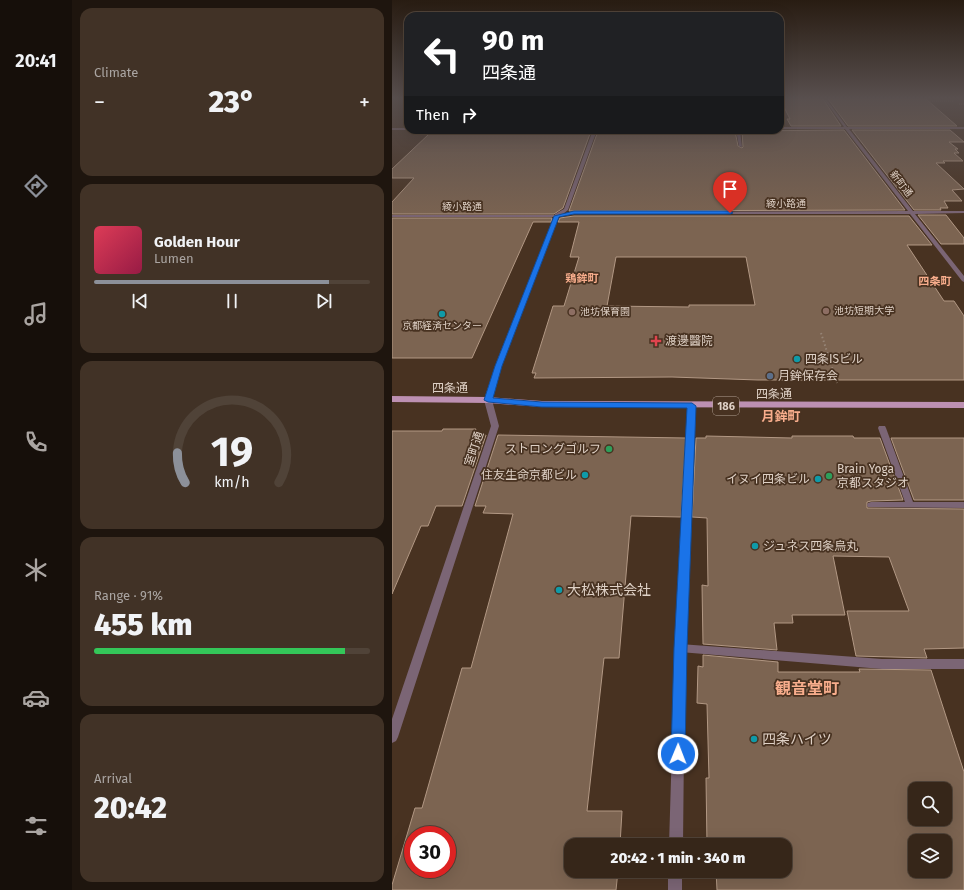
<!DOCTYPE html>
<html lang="en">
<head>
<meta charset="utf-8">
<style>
  body { margin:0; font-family:"Fira Sans","Noto Sans JP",sans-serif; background:#413226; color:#f1f3f6; height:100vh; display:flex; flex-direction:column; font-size:15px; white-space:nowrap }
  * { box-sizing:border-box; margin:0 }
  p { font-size:13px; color:#aaa5a2 }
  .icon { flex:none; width:22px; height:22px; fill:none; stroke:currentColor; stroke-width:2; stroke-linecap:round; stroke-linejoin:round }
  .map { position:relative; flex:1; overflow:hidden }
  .sheet { display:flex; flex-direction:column; gap:8px; padding:8px; background:#1e150e; width:320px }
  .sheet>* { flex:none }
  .guide { position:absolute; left:12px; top:12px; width:380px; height:122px; border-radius:12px; box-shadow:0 4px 16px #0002,0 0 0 1px #504338; background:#202124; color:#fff; overflow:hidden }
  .tools { position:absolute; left:516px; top:782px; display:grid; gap:8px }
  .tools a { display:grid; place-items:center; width:44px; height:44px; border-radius:8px; background:#362619; box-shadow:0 4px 16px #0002,0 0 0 1px #504338; font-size:20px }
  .speed { position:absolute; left:12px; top:826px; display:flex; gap:8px; font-size:20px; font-weight:700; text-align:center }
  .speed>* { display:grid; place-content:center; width:52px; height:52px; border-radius:50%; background:#362619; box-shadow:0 4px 16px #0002,0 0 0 1px #504338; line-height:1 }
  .speed .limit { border:6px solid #d22; background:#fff; color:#111 }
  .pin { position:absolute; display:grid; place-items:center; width:34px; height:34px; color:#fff; margin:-41px -17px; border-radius:50% 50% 50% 0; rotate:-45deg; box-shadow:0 0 4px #0007 }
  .pin .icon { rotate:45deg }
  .me { position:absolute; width:44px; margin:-22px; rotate:1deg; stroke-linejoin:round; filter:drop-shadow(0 0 3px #0008) }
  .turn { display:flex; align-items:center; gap:14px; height:84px; padding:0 12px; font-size:18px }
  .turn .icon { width:52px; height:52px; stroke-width:2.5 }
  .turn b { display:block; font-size:28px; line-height:34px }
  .then { display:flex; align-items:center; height:38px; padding:0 12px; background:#0003; gap:8px; font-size:15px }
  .big { font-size:30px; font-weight:800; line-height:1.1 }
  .sheet .widget { flex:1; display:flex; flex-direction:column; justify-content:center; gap:6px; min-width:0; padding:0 14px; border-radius:12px; background:#413226 }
  .sheet .dial { align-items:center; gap:0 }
  .dial svg { height:104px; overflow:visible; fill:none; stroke:#504338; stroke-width:7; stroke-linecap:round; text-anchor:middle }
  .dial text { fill:#f1f3f6; stroke:none }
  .song { display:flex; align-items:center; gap:12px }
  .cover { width:48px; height:48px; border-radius:6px; background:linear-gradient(135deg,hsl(350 70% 55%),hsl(340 70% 35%)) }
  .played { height:4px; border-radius:2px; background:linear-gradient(90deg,#8c9099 85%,#504338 85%) }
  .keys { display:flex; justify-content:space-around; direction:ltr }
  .heat { display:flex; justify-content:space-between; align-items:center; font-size:22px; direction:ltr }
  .charge { height:6px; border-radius:3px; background:linear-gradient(90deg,#34c759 91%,#504338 0) }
  .trip { position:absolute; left:172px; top:838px; width:228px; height:40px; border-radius:12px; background:#362619; box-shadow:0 4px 16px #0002,0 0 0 1px #504338; font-weight:800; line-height:40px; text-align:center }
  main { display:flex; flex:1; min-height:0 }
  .dock { display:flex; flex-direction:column; width:72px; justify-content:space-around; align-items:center; background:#160f0a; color:#aaa5a2 }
  .dock .icon { width:28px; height:28px }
  .dock .selected { color:#8c9099 }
  .dock b { font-size:18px; color:#f1f3f6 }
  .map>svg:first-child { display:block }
  .building { fill:#7c6451; stroke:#b29884; fill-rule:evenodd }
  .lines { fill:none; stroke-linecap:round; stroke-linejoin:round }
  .path-far1 { stroke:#968476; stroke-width:1; stroke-dasharray:1 1; stroke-linecap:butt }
  .path { stroke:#968476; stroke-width:2; stroke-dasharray:1.5 2.5; stroke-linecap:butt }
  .service { fill:#7b6575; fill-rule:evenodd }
  .minor { fill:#7b6575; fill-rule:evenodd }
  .tertiary { fill:#7b6575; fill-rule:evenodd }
  .primary { fill:#bd90b2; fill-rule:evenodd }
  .route { fill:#1a73e8; stroke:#114b97 }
  .education-dot { fill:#8d6e63; stroke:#483221; stroke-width:1.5 }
  .culture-dot { fill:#0f9aa8; stroke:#483221; stroke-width:1.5 }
  .health-dot { fill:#e0444e; stroke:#483221; stroke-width:1.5 }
  .service-dot { fill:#5c6f8a; stroke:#483221; stroke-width:1.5 }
  .leisure-dot { fill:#2e9e5b; stroke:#483221; stroke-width:1.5 }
  .labels { text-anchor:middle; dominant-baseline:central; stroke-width:3.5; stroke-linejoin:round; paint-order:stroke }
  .far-street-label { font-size:10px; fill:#dfd1c6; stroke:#483221 }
  .far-poi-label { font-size:10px; fill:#dfd1c6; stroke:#483221; text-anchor:start }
  .far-neighbourhood-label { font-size:11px; font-weight:bold; fill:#f8ad8c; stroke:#483221 }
  .shield { fill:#483221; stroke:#b2a194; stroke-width:1 }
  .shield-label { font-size:11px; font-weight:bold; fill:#dfd1c6 }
  .poi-label { font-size:12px; fill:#dfd1c6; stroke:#483221; text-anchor:start }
  .street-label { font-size:12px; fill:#dfd1c6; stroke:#483221 }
  .neighbourhood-label { font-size:13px; font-weight:bold; fill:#f8ad8c; stroke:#483221 }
  .near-poi-label { font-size:14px; fill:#dfd1c6; stroke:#483221; text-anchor:start }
  .near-neighbourhood-label { font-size:16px; font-weight:bold; fill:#f8ad8c; stroke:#483221 }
</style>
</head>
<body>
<main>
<nav class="dock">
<b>20:41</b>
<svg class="icon selected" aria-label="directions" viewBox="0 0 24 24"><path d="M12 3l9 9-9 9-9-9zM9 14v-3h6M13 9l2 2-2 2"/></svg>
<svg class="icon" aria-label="music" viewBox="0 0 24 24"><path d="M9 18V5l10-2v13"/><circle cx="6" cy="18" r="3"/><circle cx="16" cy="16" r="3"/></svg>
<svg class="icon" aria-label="phone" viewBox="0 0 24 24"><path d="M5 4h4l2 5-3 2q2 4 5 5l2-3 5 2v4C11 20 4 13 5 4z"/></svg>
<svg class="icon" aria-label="climate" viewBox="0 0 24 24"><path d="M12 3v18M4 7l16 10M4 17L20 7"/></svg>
<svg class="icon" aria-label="car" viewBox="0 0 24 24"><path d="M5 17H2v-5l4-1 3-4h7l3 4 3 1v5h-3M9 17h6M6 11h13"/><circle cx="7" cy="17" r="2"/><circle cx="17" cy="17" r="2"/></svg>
<svg class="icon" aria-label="filters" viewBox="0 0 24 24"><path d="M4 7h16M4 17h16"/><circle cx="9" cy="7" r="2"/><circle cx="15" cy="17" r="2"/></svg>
</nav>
<section class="sheet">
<div class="widget"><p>Climate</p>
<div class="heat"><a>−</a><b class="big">23°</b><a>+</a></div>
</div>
<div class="widget">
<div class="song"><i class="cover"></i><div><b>Golden Hour</b><p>Lumen</p></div></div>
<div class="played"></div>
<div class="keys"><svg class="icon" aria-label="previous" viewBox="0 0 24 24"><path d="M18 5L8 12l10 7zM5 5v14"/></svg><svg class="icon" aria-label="pause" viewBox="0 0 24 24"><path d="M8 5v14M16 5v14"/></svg><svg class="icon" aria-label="next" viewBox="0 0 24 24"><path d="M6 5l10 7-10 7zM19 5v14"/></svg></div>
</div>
<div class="widget dial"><svg viewBox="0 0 100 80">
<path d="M14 69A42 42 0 1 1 86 69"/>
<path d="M14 69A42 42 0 0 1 8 46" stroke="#8c9099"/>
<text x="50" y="56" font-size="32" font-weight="700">19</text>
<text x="50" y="72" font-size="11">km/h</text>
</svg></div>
<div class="widget"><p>Range · 91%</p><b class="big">455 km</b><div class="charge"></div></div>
<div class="widget"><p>Arrival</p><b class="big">20:42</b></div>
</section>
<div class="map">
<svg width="572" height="890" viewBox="0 0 572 890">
  <rect width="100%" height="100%" fill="#483221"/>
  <path class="building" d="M388 99H431L449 126H399L395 119H398Z
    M436 99H534L565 126H456Z
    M138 130 199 131 171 208 162 214H0V202L22 178H0V169L37 134H136Z
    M452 130 513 210 177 211 206 131H343L346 146 350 148 351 147 350 131Z
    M460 130H558L572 142H557L566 149H563L567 153H562L571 161H551L553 163H544L572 189 560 190 570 201H552L556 208H548L549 210H522Z
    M526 215H554L572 238V244H549Z
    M182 216H517L540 245H515L552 301H562L572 316V380H366L280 377 142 378 144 373H140L161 306H172L187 257H178L187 222H166L168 218ZM224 257H354L363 305H297V307L215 306Z
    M0 218H160L159 222H141L80 358H0Z
    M51 429H84L81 435H94L70 506H44L36 526H29L0 594V431H50Z
    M106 435 294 438 289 517 239 516 227 658H212L195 811H230L228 845H179V871H226L224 890H0V885L23 808H30L70 668H79L121 514 91 513 94 506H83ZM21 835H55V869H21Z
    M314 436 400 438V436H461L462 438H488L511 500 479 501 475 502V508L572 509V648L532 649 535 658 464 656 455 611H517L497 557 441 556 453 615H400L401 623H382L385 650 311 644 310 585 316 586 315 518 300 517 304 438H314Z
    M499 438H572V500H522Z
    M311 655 386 662V672H468L467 669 539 670 572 772V890H325L324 871H393V845H315L314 778H317L315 704 305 703 306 666 311 667ZM523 789H553V819H523ZM523 841H553V871H523Z"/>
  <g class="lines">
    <path class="path-far1" d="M538 101H562
      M567 104H572"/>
    <path class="path" d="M429 333 445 383"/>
    <path class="service" d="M344 130H348L350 147 347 146Z
      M487 426H493L494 428 521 502H572V508L476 507 475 505 476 503 479 502H513L486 428Z
      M288 644 490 659H572V669H490L288 652 284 651 283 648 284 645Z"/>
    <path class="minor" d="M432 99H434L455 127H572V129H457L521 211H572V213L523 214 572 276V282L570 281 518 214H182L165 217 163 216V214L172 209 201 130H205L176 210 171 214 182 212 516 211 453 129H388V127H452Z
      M0 128H16V130H0Z
      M93 398H96L100 400 107 426 6 737 4 741 0 743V719L99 426 92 400Z
      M297 404H300L304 406 293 648 291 845H277L283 648Z
      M276 871H290V890H276Z"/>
    <path class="tertiary" d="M0 215H165L167 216 109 366 99 402H96L92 400 103 366 162 217H0Z"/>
    <path class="primary" d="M0 396 96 397 150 401 572 402V408L150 407 96 403 0 402Z"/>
  </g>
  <linearGradient id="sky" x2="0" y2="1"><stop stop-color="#281c12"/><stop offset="0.44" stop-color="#584f4e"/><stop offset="1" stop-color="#584f4e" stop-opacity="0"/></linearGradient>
  <rect width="572" height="223" fill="url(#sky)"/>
  <path class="route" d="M182 211H338L341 213 338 214H182L167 217 110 366 101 398 150 402 300 403 304 406 295 648 293 754 291 759 286 761 281 759 279 754 282 648 295 408 150 407 96 402 92 400 103 366 162 216Z"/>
  <g class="education-dot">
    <circle cx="434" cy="311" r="4"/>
    <circle cx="180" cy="312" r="4"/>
  </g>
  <g class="culture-dot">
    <circle cx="50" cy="314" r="4"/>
    <circle cx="405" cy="359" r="4"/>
    <circle cx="193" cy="475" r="4"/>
    <circle cx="426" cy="479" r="4"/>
    <circle cx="363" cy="546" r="4"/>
    <circle cx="167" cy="590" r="4"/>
    <circle cx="362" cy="739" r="4"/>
  </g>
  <path class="health-dot" d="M262 335h4v4h4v4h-4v4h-4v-4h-4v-4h4z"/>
  <circle class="service-dot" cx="378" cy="376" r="4"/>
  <g class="leisure-dot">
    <circle cx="217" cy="449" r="4"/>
    <circle cx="437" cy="476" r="4"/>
  </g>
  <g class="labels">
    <g class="far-street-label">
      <text transform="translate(509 184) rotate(52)">新町通</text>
      <text x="394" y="204">綾小路通</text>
      <text x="70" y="207">綾小路通</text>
    </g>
    <g class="far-poi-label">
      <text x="442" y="311">池坊短期大学</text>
      <text x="188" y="312">池坊保育園</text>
      <text x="50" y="326" text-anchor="middle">京都経済センター</text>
    </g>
    <g class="far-neighbourhood-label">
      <text x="190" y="278">鶏鉾町</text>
      <text x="543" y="281">四条町</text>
    </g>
    <rect class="shield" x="321" y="397" width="26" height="18" rx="3"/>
    <g class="shield-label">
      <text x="334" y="406">186</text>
    </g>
    <g class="poi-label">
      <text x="273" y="341">渡邊醫院</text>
      <text x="413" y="359">四条ISビル</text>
      <text x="386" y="376">月鉾保存会</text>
      <text x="209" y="449" text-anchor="end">ストロングゴルフ</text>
      <text x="445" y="469">Brain Yoga<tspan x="445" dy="14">京都スタジオ</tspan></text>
      <text x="185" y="475" text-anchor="end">住友生命京都ビル</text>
      <text x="418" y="479" text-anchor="end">イヌイ四条ビル</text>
      <text x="371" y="546">ジュネス四条烏丸</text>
    </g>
    <g class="street-label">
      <text x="58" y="388">四条通</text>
      <text x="382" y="394">四条通</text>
      <text transform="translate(82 449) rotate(-72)">室町通</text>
    </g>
    <g class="neighbourhood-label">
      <text x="389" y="416">月鉾町</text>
    </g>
    <g class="near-poi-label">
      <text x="175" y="590">大松株式会社</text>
      <text x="370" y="739">四条ハイツ</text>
    </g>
    <g class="near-neighbourhood-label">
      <text x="415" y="688">観音堂町</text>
    </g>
  </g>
</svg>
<div class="tools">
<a><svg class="icon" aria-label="search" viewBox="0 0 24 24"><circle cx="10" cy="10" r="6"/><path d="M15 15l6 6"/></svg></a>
<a><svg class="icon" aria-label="layers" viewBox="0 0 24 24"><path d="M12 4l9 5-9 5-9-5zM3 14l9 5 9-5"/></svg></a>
</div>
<div class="speed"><div class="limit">30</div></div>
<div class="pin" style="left:338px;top:213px;background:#d93025"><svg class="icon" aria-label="arrive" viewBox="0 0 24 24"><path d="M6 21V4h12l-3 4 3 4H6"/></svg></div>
<svg class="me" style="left:286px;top:754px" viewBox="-20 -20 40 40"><circle r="17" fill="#1a73e8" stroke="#fff" stroke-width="3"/><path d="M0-11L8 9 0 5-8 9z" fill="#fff"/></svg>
<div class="trip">20:42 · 1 min · 340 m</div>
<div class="guide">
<div class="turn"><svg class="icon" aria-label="left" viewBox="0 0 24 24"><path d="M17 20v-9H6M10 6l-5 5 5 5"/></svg><div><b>90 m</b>四条通</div></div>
<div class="then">Then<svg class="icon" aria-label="right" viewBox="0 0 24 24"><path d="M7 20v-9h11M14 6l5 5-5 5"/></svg></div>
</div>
</div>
</main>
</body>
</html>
